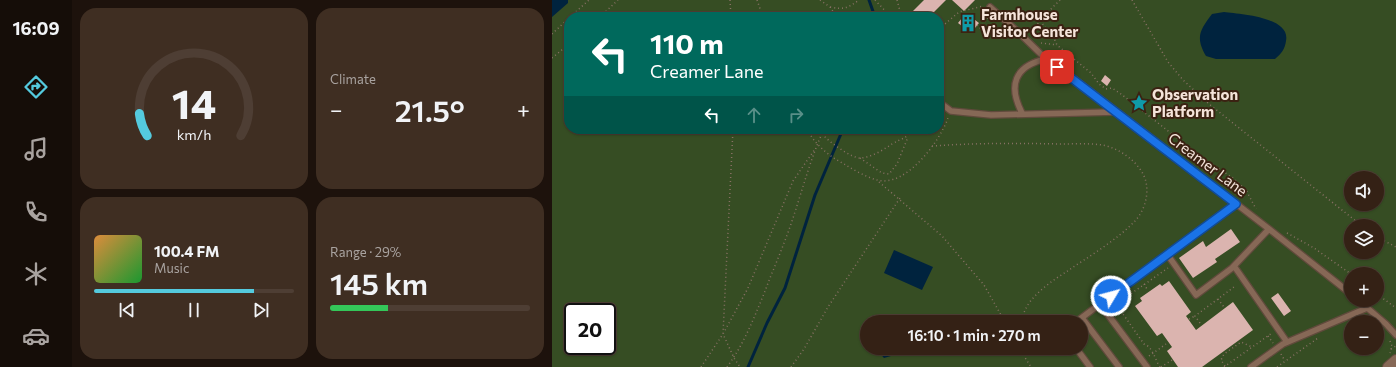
<!DOCTYPE html>
<html lang="en">
<head>
<meta charset="utf-8">
<style>
  body { margin:0; font-family:Commissioner,sans-serif; background:#3f2e22; color:#f1f3f6; height:100vh; display:flex; flex-direction:column; font-size:15px; white-space:nowrap }
  * { box-sizing:border-box; margin:0 }
  p { font-size:13px; color:#a9a3a0 }
  .icon { flex:none; width:22px; height:22px; fill:none; stroke:currentColor; stroke-width:2; stroke-linecap:round; stroke-linejoin:round }
  .map { position:relative; flex:1; overflow:hidden }
  .sheet { display:flex; flex-direction:column; gap:8px; padding:8px; background:#1d120c; width:480px }
  .sheet>* { flex:none }
  .hud { position:absolute; left:12px; top:12px; width:380px; height:122px; border-radius:16px; box-shadow:0 1px 3px #0004,0 0 0 1px #4e3e34; background:#00695c; color:#fff; overflow:hidden }
  .fabs { position:absolute; left:792px; top:171px; display:grid; gap:8px }
  .fabs a { display:grid; place-items:center; width:40px; height:40px; border-radius:50%; background:#342115; box-shadow:0 1px 3px #0004,0 0 0 1px #4e3e34; font-size:20px }
  .speed { position:absolute; left:12px; top:303px; display:flex; gap:8px; font-size:20px; font-weight:700; text-align:center }
  .speed>* { display:grid; place-content:center; width:52px; height:52px; border-radius:50%; background:#342115; box-shadow:0 1px 3px #0004,0 0 0 1px #4e3e34; line-height:1 }
  .speed .limit { border:2px solid #111; border-radius:6px; background:#fff; color:#111 }
  .pin { position:absolute; display:grid; place-items:center; width:34px; height:34px; color:#fff; margin:-17px; border-radius:8px; box-shadow:0 2px 6px #0006 }
  .me { position:absolute; width:44px; margin:-22px; rotate:53deg; stroke-linejoin:round; filter:drop-shadow(0 0 3px #0008) }
  .turn { display:flex; align-items:center; gap:14px; height:84px; padding:0 20px; font-size:18px }
  .turn .icon { width:52px; height:52px; stroke-width:2.5 }
  .turn b { display:block; font-size:28px; line-height:34px }
  .lanes { display:flex; align-items:center; height:38px; padding:0 20px; background:#0003; justify-content:center; gap:20px; direction:ltr }
  .lanes .off { opacity:.35 }
  .big { font-size:30px; font-weight:600; line-height:1.1 }
  .sheet .tile { flex:1; display:flex; flex-direction:column; justify-content:center; gap:6px; min-width:0; padding:0 14px; border-radius:16px; background:#3f2e22 }
  .sheet .dial { align-items:center; gap:0 }
  .dial svg { height:104px; overflow:visible; fill:none; stroke:#4e3e34; stroke-width:7; stroke-linecap:round; text-anchor:middle }
  .dial text { fill:#f1f3f6; stroke:none }
  .song { display:flex; align-items:center; gap:12px }
  .cover { width:48px; height:48px; border-radius:6px; background:linear-gradient(135deg,hsl(30 70% 55%),hsl(130 70% 35%)) }
  .played { height:4px; border-radius:2px; background:linear-gradient(90deg,#54cade 80%,#4e3e34 80%) }
  .keys { display:flex; justify-content:space-around; direction:ltr }
  .heat { display:flex; justify-content:space-between; align-items:center; font-size:22px; direction:ltr }
  .charge { height:6px; border-radius:3px; background:linear-gradient(90deg,#34c759 29%,#4e3e34 0) }
  .sheet .tiles { flex:1; display:grid; gap:8px; grid-template-columns:repeat(2,1fr) }
  .trip { position:absolute; left:308px; top:315px; width:228px; height:40px; border-radius:20px; background:#342115; box-shadow:0 1px 3px #0004,0 0 0 1px #4e3e34; font-weight:600; line-height:40px; text-align:center }
  main { display:flex; flex:1; min-height:0 }
  .dock { display:flex; flex-direction:column; width:72px; justify-content:space-around; align-items:center; background:#150d08; color:#a9a3a0 }
  .dock .icon { width:28px; height:28px }
  .dock .active { color:#54cade }
  .dock b { font-size:18px; color:#f1f3f6 }
  .map>svg:first-child { display:block }
  .green { fill:#364d23; fill-rule:evenodd }
  .water { fill:#00233e }
  .lines { fill:none; stroke-linecap:round; stroke-linejoin:round }
  .stream { stroke:#00233e; stroke-width:3 }
  .building { fill:#dbb4af }
  .lane-casing { stroke:#604a3c; stroke-width:8 }
  .street-casing { stroke:#604a3c; stroke-width:12 }
  .path { stroke:#887164; stroke-width:1.5; stroke-dasharray:1 3; stroke-linecap:butt }
  .lane { stroke:#866856; stroke-width:5.5 }
  .street { stroke:#866856; stroke-width:10 }
  .route-casing { stroke:#114b97; stroke-width:10 }
  .route { stroke:#1a73e8; stroke-width:7 }
  .labels { text-anchor:middle; dominant-baseline:central; stroke-width:4; stroke-linejoin:round; paint-order:stroke }
  .poi-label { font-size:15px; font-weight:bold; fill:#f5e4da; stroke:#3b2212; text-anchor:start }
  .street-label { font-size:15px; fill:#f5e4da; stroke:#3b2212 }
</style>
</head>
<body>
<main>
<nav class="dock">
<b>16:09</b>
<svg class="icon active" aria-label="directions" viewBox="0 0 24 24"><path d="M12 3l9 9-9 9-9-9zM9 14v-3h6M13 9l2 2-2 2"/></svg>
<svg class="icon" aria-label="music" viewBox="0 0 24 24"><path d="M9 18V5l10-2v13"/><circle cx="6" cy="18" r="3"/><circle cx="16" cy="16" r="3"/></svg>
<svg class="icon" aria-label="phone" viewBox="0 0 24 24"><path d="M5 4h4l2 5-3 2q2 4 5 5l2-3 5 2v4C11 20 4 13 5 4z"/></svg>
<svg class="icon" aria-label="climate" viewBox="0 0 24 24"><path d="M12 3v18M4 7l16 10M4 17L20 7"/></svg>
<svg class="icon" aria-label="car" viewBox="0 0 24 24"><path d="M5 17H2v-5l4-1 3-4h7l3 4 3 1v5h-3M9 17h6M6 11h13"/><circle cx="7" cy="17" r="2"/><circle cx="17" cy="17" r="2"/></svg>
</nav>
<section class="sheet">
<div class="tiles">
<div class="tile dial"><svg viewBox="0 0 100 80">
<path d="M14 69A42 42 0 1 1 86 69"/>
<path d="M14 69A42 42 0 0 1 8 52" stroke="#54cade"/>
<text x="50" y="56" font-size="32" font-weight="700">14</text>
<text x="50" y="72" font-size="11">km/h</text>
</svg></div>
<div class="tile"><p>Climate</p>
<div class="heat"><a>−</a><b class="big">21.5°</b><a>+</a></div>
</div>
<div class="tile">
<div class="song"><i class="cover"></i><div><b>100.4 FM</b><p>Music</p></div></div>
<div class="played"></div>
<div class="keys"><svg class="icon" aria-label="previous" viewBox="0 0 24 24"><path d="M18 5L8 12l10 7zM5 5v14"/></svg><svg class="icon" aria-label="pause" viewBox="0 0 24 24"><path d="M8 5v14M16 5v14"/></svg><svg class="icon" aria-label="next" viewBox="0 0 24 24"><path d="M6 5l10 7-10 7zM19 5v14"/></svg></div>
</div>
<div class="tile"><p>Range · 29%</p><b class="big">145 km</b><div class="charge"></div></div>
</div>
</section>
<div class="map">
<svg width="844" height="367" viewBox="0 0 844 367">
  <rect width="100%" height="100%" fill="#462c1c"/>
  <path class="green" d="M0 0H844V367H0ZM17 17H387V129H17ZM799 178H825V204H799ZM799 226H825V252H799ZM799 274H825V300H799ZM21 312H55V346H21ZM315 322H529V348H315ZM799 322H825V348H799Z"/>
  <path class="water" d="M0 0H16V3L0 17Z
    M672 12C688 14 739 17 734 41 733 49 729 54 723 59H664L654 56C643 37 648 30 660 14Z
    M342 250 381 267 370 290 332 273Z
    M321 315H328L335 322H319Z
    M323 348H344L339 356 332 358Z"/>
  <g class="lines">
    <path class="stream" d="M317 0 323 17
      M196 367 215 323 233 288 263 195 291 129"/>
  </g>
  <path class="building" d="M372 0H394L377 17H355Z
    M400 0H423L412 11Z
    M414 13 427 23 419 33 406 23Z
    M553 75 559 80 555 86 549 81Z
    M679 229 688 242 663 259 665 262 641 278 627 258 651 241 654 247Z
    M617 281 639 312 634 316 644 330 681 302 701 330 650 367H626L615 351 620 347 610 333 605 336 583 306 590 301 588 298 608 284 610 286Z
    M726 293 739 311 732 316 719 298Z"/>
  <g class="lines">
    <g class="lane-casing">
      <path id="lane" d="M438 7 464 30 494 59 517 75 717 229 799 294
        M387 102 399 111 439 115 563 112
        M470 113C456 86 462 66 494 59
        M615 254 644 295 680 268 717 229
        M682 266 735 342
        M806 300 834 324 844 335
        M530 318 567 367
        M524 322 548 304
        M524 348 538 367
        M595 367 548 304 684 204
        M699 367 731 344 815 308"/>
    </g>
    <g class="street-casing">
      <path id="street" d="M836 367 844 360"/>
    </g>
    <path class="path" d="M178 0 179 17
      M205 0 211 17
      M268 0 278 7 285 17
      M323 0 339 17
      M345 0 348 11 352 17
      M580 0 616 62 631 80 657 104 810 226
      M278 7C291 10 296 8 307 0
      M18 17 37 0
      M48 17 66 0
      M488 21 501 36 505 45 539 73 547 84 554 89 560 88 569 94 648 156 681 178 694 190 704 209
      M425 25 428 28 437 16
      M387 29 407 12 431 6
      M0 34 17 18
      M479 34 489 19 508 0
      M489 43 505 45
      M0 58 17 44
      M181 129 171 334 182 358 188 367
      M255 129C263 145 277 156 292 164 302 170 314 177 325 180 354 188 388 141 396 118
      M270 134C276 141 300 159 309 158 320 157 331 150 340 144 350 138 354 139 362 129
      M380 146C422 143 465 143 507 144 521 144 536 143 550 145 568 148 590 164 594 182 597 196 592 211 583 221 565 240 536 257 514 272 501 280 487 290 477 303 473 309 471 315 469 322
      M308 158 330 173 337 174 345 164 356 137
      M327 182 390 236 432 285 453 322
      M735 233 762 248 799 274
      M825 237 844 247
      M592 284 595 289
      M825 294 844 308
      M666 299 672 307
      M637 319 643 316
      M807 321H819
      M648 323 643 316 682 287
      M716 336 721 343
      M838 341 840 346 838 353
      M467 348 479 367
      M839 349 844 346
      M729 354 733 361
      M597 356 614 344
      M673 366 669 360 672 354 689 342 700 347
      M149 367 171 334 196 288 241 181 263 149
      M175 367C192 344 202 318 213 291 222 267 233 243 241 218 251 188 259 157 272 129
      M239 367 252 349 276 307 348 198
      M608 367C603 360 601 347 592 344L564 304 616 268
      M609 367 620 360
      M672 367 720 333
      M725 367 766 338"/>
    <use href="#lane" class="lane"/>
    <use href="#street" class="street"/>
  </g>
  <g class="lines">
    <g class="route-casing">
      <path id="route" d="M505 67 684 204 559 296"/>
    </g>
    <use href="#route" class="route"/>
  </g>
  <defs>
    <g id="building-bare" transform="scale(1.38)"><path d="M-4-6H4V6H1V3H-1V6H-4ZM-2.5-4.3h1.7v1.8h-1.7ZM.8-4.3h1.7v1.8H.8ZM-2.5-1h1.7V.8h-1.7ZM.8-1h1.7V.8H.8Z" fill="#0f9aa8" stroke="#3b2212" stroke-width="2.5" paint-order="stroke"/></g>
    <g id="sight-bare" transform="scale(1.38)"><path d="M0-6L1.8-2.2L6-1.7L2.9 1.2L3.7 5.4L0 3.3L-3.7 5.4L-2.9 1.2L-6-1.7L-1.8-2.2Z" fill="#0f9aa8" stroke="#3b2212" stroke-width="2.5" paint-order="stroke"/></g>
  </defs>
  <g fill-rule="evenodd">
    <use href="#building-bare" x="416" y="23"/>
    <use href="#sight-bare" x="587" y="103"/>
  </g>
  <g class="labels">
    <g class="poi-label">
      <text x="429" y="14">Farmhouse<tspan x="429" dy="17">Visitor Center</tspan></text>
      <text x="600" y="94">Observation<tspan x="600" dy="17">Platform</tspan></text>
    </g>
    <g class="street-label">
      <text transform="translate(656 164) rotate(37)">Creamer Lane</text>
    </g>
  </g>
</svg>
<div class="fabs">
<a><svg class="icon" aria-label="sound" viewBox="0 0 24 24"><path d="M4 9h4l5-4v14l-5-4H4zM17 9q2 3 0 6"/></svg></a>
<a><svg class="icon" aria-label="layers" viewBox="0 0 24 24"><path d="M12 4l9 5-9 5-9-5zM3 14l9 5 9-5"/></svg></a>
<a>+</a>
<a>−</a>
</div>
<div class="speed"><div class="limit">20</div></div>
<div class="pin" style="left:505px;top:67px;background:#d93025"><svg class="icon" aria-label="arrive" viewBox="0 0 24 24"><path d="M6 21V4h12l-3 4 3 4H6"/></svg></div>
<svg class="me" style="left:559px;top:296px" viewBox="-20 -20 40 40"><circle r="17" fill="#1a73e8" stroke="#fff" stroke-width="3"/><path d="M0-11L8 9 0 5-8 9z" fill="#fff"/></svg>
<div class="trip">16:10 · 1 min · 270 m</div>
<div class="hud">
<div class="turn"><svg class="icon" aria-label="left" viewBox="0 0 24 24"><path d="M17 20v-9H6M10 6l-5 5 5 5"/></svg><div><b>110 m</b>Creamer Lane</div></div>
<div class="lanes"><svg class="icon" aria-label="left" viewBox="0 0 24 24"><path d="M17 20v-9H6M10 6l-5 5 5 5"/></svg><svg class="icon off" aria-label="ahead" viewBox="0 0 24 24"><path d="M12 20V5M6 11l6-6 6 6"/></svg><svg class="icon off" aria-label="right" viewBox="0 0 24 24"><path d="M7 20v-9h11M14 6l5 5-5 5"/></svg></div>
</div>
</div>
</main>
</body>
</html>
